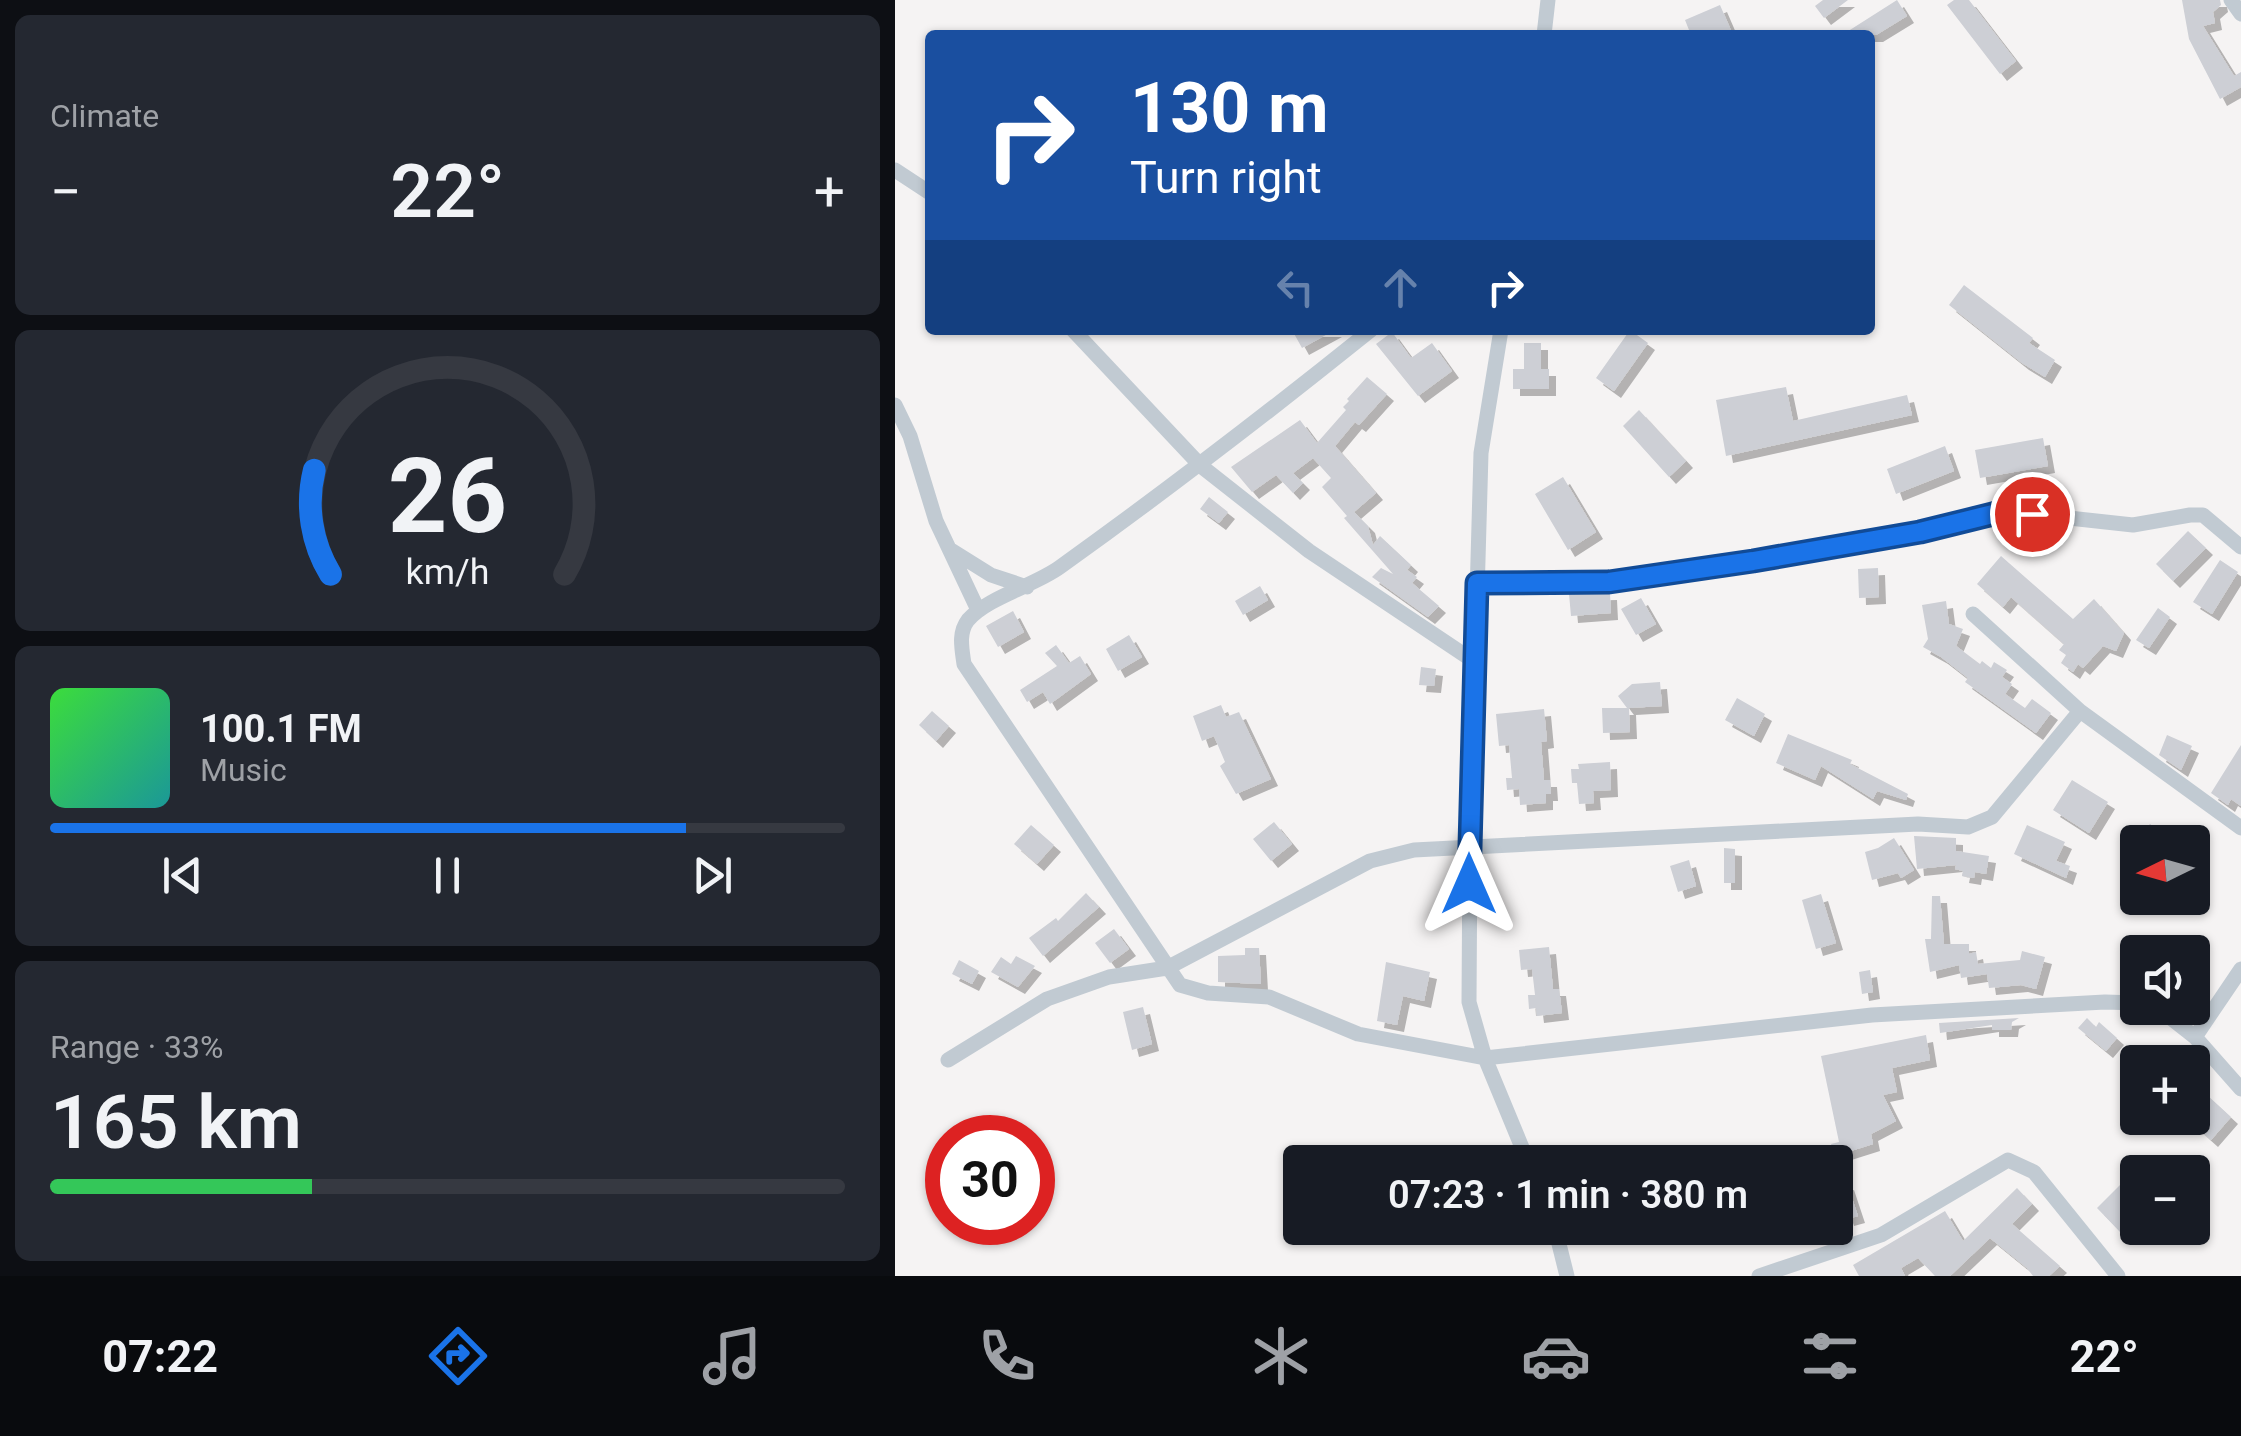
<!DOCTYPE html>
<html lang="en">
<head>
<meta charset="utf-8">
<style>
  body { margin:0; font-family:Roboto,sans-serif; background:#242831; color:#f1f3f6; height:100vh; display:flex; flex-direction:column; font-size:38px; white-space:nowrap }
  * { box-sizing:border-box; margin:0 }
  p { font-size:32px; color:#9ea1a6 }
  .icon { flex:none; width:55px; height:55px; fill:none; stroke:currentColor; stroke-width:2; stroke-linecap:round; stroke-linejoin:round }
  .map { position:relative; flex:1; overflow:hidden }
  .drawer { display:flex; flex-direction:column; gap:15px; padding:15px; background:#0d0f14; width:895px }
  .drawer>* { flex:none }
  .hud { position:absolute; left:30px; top:30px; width:950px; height:305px; border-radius:10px; box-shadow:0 2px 8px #0004; background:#1a4fa0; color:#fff; overflow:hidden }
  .needle { width:65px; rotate:265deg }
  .buttons { position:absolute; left:1225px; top:825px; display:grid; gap:20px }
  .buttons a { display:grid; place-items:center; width:90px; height:90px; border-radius:10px; background:#171b24; box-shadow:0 2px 8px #0004; font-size:50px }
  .speed { position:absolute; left:30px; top:1115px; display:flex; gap:20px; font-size:50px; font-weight:700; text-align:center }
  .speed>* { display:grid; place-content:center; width:130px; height:130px; border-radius:50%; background:#171b24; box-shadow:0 2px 8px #0004; line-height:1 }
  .speed .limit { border:15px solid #d22; background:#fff; color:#111 }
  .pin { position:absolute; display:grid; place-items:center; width:85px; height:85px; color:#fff; margin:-42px; border:5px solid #fff; border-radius:50%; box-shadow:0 2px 10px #0007 }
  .me { position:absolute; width:110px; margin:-55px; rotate:0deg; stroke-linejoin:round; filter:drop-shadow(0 0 8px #0008) }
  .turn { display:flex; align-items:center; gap:35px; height:210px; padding:0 40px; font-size:45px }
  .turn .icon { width:130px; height:130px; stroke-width:2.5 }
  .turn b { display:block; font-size:70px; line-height:85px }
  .lanes { display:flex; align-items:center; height:95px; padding:0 40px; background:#0003; justify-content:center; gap:50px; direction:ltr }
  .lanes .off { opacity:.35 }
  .big { font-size:75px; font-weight:600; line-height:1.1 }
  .drawer .tile { flex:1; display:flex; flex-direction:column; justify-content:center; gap:15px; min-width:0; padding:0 35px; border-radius:15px; background:#242831 }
  .drawer .dial { align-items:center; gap:0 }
  .dial svg { height:260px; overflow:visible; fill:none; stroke:#363941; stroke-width:7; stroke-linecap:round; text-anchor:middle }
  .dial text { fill:#f1f3f6; stroke:none }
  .song { display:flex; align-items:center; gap:30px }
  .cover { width:120px; height:120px; border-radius:15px; background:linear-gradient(135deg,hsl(120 70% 55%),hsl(180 70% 35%)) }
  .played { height:10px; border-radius:5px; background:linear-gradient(90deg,#1a73e8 80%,#363941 80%) }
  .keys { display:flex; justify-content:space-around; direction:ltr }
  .heat { display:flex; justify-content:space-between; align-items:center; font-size:55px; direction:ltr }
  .charge { height:15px; border-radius:8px; background:linear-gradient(90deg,#34c759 33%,#363941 0) }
  .trip { position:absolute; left:388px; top:1145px; width:570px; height:100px; border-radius:10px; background:#171b24; box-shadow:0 2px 8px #0004; font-weight:600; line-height:100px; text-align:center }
  .dock { display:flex; height:160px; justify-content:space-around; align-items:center; background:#090b0e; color:#9ea1a6 }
  .dock .icon { width:70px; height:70px }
  .dock .current { color:#1a73e8 }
  .dock b { font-size:45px; color:#f1f3f6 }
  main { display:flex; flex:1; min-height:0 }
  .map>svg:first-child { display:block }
  .building { fill:#cdcfd5; filter:url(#shadow) }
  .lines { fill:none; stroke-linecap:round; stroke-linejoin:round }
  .street { stroke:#c1cad2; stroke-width:15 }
  .route-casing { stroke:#114b97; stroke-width:25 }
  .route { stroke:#1a73e8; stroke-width:18 }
</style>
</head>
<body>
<main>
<section class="drawer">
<div class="tile"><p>Climate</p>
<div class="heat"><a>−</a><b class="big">22°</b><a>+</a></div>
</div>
<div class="tile dial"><svg viewBox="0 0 100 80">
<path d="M14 69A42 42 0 1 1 86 69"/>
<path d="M14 69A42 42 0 0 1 9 37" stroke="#1a73e8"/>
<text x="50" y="56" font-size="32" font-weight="700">26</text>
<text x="50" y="72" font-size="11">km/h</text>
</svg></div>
<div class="tile">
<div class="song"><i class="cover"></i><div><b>100.1 FM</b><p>Music</p></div></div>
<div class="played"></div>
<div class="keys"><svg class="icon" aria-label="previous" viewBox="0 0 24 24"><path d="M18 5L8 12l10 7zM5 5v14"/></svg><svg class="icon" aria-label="pause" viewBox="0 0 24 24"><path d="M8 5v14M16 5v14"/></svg><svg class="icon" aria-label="next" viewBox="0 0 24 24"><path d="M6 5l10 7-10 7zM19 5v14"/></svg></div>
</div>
<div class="tile"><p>Range · 33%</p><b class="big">165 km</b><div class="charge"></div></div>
</section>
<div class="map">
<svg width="1346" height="1276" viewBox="0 0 1346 1276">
  <defs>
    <filter id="shadow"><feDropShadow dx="7" dy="7" stdDeviation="0" flood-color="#0004"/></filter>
  </defs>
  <rect width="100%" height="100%" fill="#f5f3f3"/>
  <path class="building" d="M928 0H953L929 18 920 6Z
    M1002 0 1012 16 981 35H947Z
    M1059 0H1074L1121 61 1105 74 1052 5Z
    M1287 0H1325L1326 5 1318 12 1320 23 1308 26 1339 76 1346 72V87L1325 99 1294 39Z
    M825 5 838 35H796L790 20Z
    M1069 285 1138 338 1134 343 1160 360 1150 377 1127 363 1054 305Z
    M397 330H440L407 348Z
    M735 330 753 343 719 391 701 378Z
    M497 332 516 358 537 343 557 371 523 396 481 344Z
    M629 343H646V369H654V389H618V369H629Z
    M472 377 492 394 464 425 460 422 440 446 481 493 459 512 473 526 478 545 485 536 516 565 512 570 522 577 517 583 544 606 533 617 477 577 486 568 498 574 449 518 452 516 427 487 436 478 418 458 398 473 408 483 398 493 381 475 357 492 336 467 405 420 422 443 451 410 448 407 454 401 452 399Z
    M891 387 898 421 1012 395 1017 415 831 456 821 400Z
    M744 410 791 461 774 477 728 426Z
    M1148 438 1153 466 1085 478 1080 450Z
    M1050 446 1059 471 1001 494 992 469Z
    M668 477 701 532 673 550 640 494Z
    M314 497 333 512 324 523 305 509Z
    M1293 531 1311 548 1278 581 1261 564Z
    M1106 556 1178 619 1199 599 1229 633 1221 651 1208 646 1188 668 1183 664 1178 672 1166 663 1171 655 1164 650 1169 644 1116 597 1108 607 1082 584Z
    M1325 560 1343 572 1317 614 1298 602Z
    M983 568 984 597 964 598 963 569Z
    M365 586 373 600 348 615 340 601Z
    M715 593 716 613 676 616 674 594Z
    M746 598 761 624 741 635 726 609Z
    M1051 601 1054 624 1068 629 1061 646 1085 664 1087 661 1096 668 1099 662 1112 670 1107 677 1117 684 1110 694 1130 708 1137 699 1156 713 1141 733 1070 682 1073 678 1046 657 1028 647 1033 639 1027 605Z
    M1263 608 1275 617 1254 648 1241 640Z
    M118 611 129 632 103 647 91 626Z
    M234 635 247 657 223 671 211 649Z
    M161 645 174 663 185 656 196 674 155 704 148 692 132 702 125 690 162 666 150 653Z
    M526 667 541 669 539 686 524 685Z
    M765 682 767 706 734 708 735 732 708 733 707 708H732L723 696 737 684Z
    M842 698 870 714 859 736 830 720Z
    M326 705 331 717 344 712 376 779 341 794 325 766 330 762 319 736 307 741 298 716Z
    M649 709 652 741 646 742 649 780H655L656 794H651V803L625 805 624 789 612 790 611 778H617L614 745 604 746 601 714Z
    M37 711 54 726 41 741 24 725Z
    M893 734 957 760 955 764 1013 794 1011 800 982 791 978 799 926 766 920 780 881 763Z
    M1272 735 1297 746 1286 770 1264 755Z
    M1346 745V806L1336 799 1333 805 1316 793Z
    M715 762 716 790 698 791 699 803 684 804 682 783H677L676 769H684L683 764Z
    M1177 780 1213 802 1194 833 1158 810Z
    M379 822 397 844 376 861 358 839Z
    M1255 824 1264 830 1266 828 1285 842H1237Z
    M136 825 159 845 142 864 119 844Z
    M1132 825 1170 842 1161 861 1175 866 1171 878 1119 854Z
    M1019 836 1061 838V851L1094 856 1091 874 1080 872 1079 878 1067 876 1068 871 1060 869 1061 865 1022 869Z
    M999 838 1019 870 1006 878 1003 873 977 880 970 852 983 848Z
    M829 848 840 849V883H829Z
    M1242 849V885L1229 874Z
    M794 860 801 886 783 892 775 866Z
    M191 893 204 907 148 956 134 938 161 918 163 921Z
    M926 894 941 943 921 949 907 900Z
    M1037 896H1045L1049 944H1074V954L1081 952 1083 964 1125 960 1127 951 1150 957 1141 989 1126 985 1094 988 1092 974 1066 978 1064 965 1035 972 1030 939H1036Z
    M219 929 234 949 215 963 200 943Z
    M654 947 658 989H664L667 1013 642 1016 641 1008 634 1009 633 995H640L637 969 626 970 624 950Z
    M350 948H364L366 984 323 982V956L350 955Z
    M121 956 140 966 123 987 96 972 106 957 116 964Z
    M64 960 84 971 77 984 57 974Z
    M491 962 535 972 529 1001 508 996 502 1025 482 1021Z
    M975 970 978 992 967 994 964 972Z
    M248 1007 257 1044 237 1050 228 1012Z
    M1124 1018 1117 1022 1116 1030H1097V1025L1045 1033 1044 1023Z
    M1192 1018 1201 1027 1204 1022 1222 1038 1211 1051 1183 1028Z
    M1031 1035 1035 1060 997 1068 1002 1092 988 1095 1001 1121 976 1134 978 1144 940 1156 936 1144 944 1142 926 1056Z
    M1311 1094 1336 1117 1316 1140 1298 1124V1109Z
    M1242 1175V1218L1227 1234 1202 1208 1227 1183 1229 1186Z
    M952 1183 963 1216 952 1219 941 1187Z
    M1122 1188 1137 1204 1117 1224 1165 1266 1154 1276H1138L1132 1268 1095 1238 1055 1276H1040L1023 1258 1006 1268 1010 1276H964L958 1265 1050 1211 1068 1241Z"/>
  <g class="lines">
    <path class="street" d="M1336 0 1346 14
      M649 35 653 0
      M0 170 35 193
      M178 330 306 466 414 551 580 662
      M476 330C374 412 271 491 165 567 139 586 93 597 73 620 63 633 67 649 69 664L285 985 313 993 374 997 463 1034 590 1058 977 1015 1210 1002 1242 1003
      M606 330 586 453 575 845 574 1002 590 1058 633 1162
      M0 405 15 436 41 521 83 610
      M56 550 96 575 132 587
      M582 583 714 582 1025 532 1110 511 1238 525 1295 515H1308L1346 547
      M1078 614 1185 711 1346 828
      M1263 1008 1300 1037 1346 1089
      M1300 1037 1346 969
      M53 1060 152 999 214 977 272 968 475 861 519 850 1023 824 1073 827 1097 817 1185 711
      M660 1228 672 1276
      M864 1276 986 1235 1113 1160 1139 1172 1223 1276"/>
  </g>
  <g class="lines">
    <g class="route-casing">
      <path id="route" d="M574 884 582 583 714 582 858 561 1025 532 1110 511 1137 514"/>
    </g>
    <use href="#route" class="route"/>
  </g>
</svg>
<div class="buttons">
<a><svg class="needle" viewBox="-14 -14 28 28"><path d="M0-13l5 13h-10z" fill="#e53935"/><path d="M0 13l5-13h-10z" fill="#9ea1a6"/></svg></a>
<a><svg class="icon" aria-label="sound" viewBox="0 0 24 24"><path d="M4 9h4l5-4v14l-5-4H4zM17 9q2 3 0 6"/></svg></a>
<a>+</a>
<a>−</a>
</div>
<div class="speed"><div class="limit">30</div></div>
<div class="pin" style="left:1137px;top:514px;background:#d93025"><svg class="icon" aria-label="arrive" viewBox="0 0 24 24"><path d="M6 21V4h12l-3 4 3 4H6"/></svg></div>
<svg class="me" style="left:574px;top:884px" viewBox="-20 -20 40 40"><path d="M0-17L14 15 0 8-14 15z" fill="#1a73e8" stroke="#fff" stroke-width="4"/></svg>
<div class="trip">07:23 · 1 min · 380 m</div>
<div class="hud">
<div class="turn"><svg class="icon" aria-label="right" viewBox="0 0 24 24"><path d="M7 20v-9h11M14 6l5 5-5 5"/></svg><div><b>130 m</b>Turn right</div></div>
<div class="lanes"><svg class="icon off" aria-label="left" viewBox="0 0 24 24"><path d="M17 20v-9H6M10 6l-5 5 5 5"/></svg><svg class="icon off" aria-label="ahead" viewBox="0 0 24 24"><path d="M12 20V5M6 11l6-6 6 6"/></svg><svg class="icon" aria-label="right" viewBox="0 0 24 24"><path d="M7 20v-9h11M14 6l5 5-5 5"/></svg></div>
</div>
</div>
</main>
<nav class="dock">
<b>07:22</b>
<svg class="icon current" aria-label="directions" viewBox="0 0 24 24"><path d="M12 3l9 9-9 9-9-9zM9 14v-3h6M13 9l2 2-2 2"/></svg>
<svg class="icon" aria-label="music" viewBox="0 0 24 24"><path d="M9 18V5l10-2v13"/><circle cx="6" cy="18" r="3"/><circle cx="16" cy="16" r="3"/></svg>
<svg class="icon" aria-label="phone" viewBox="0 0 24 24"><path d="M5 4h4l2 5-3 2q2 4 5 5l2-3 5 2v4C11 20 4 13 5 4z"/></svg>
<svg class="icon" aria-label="climate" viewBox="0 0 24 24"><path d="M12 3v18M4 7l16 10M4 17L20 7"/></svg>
<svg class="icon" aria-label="car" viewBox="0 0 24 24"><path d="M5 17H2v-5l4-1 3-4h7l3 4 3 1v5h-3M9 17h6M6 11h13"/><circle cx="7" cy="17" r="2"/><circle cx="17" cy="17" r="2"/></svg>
<svg class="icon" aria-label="filters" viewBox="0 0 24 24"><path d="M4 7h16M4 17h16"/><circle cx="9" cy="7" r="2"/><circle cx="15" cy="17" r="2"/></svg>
<b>22°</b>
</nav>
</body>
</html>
